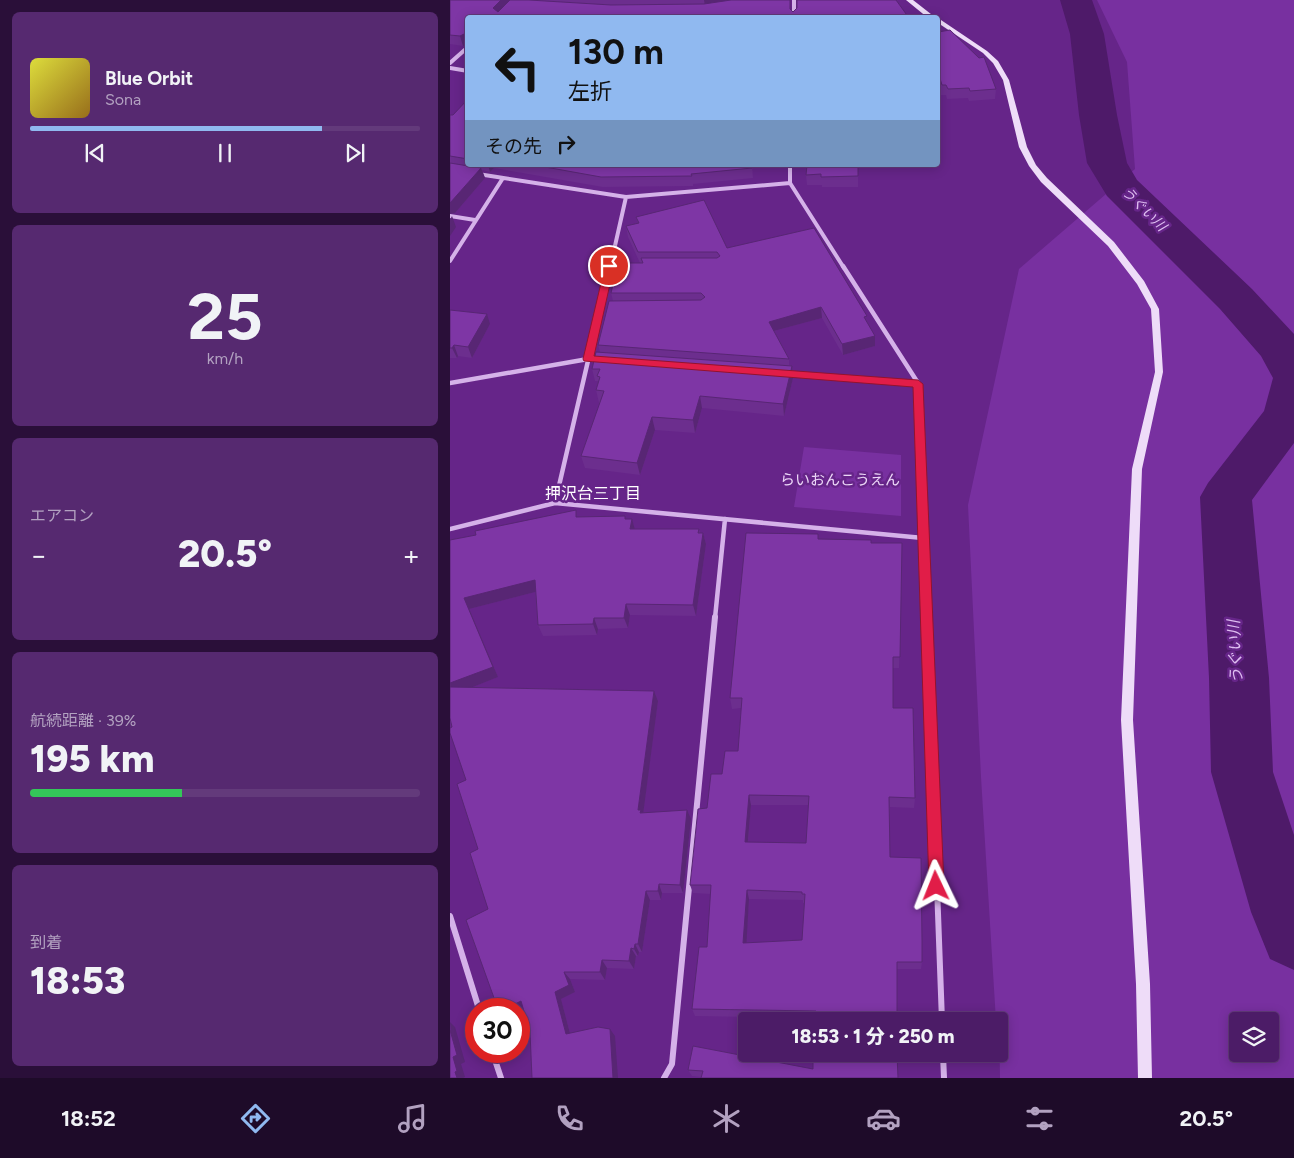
<!DOCTYPE html>
<html lang="ja">
<head>
<meta charset="utf-8">
<style>
  body { margin:0; font-family:Figtree,"Noto Sans JP",sans-serif; background:#562970; color:#f1f3f6; height:100vh; display:flex; flex-direction:column; font-size:19px; white-space:nowrap }
  * { box-sizing:border-box; margin:0 }
  p { font-size:16px; color:#b2a1c0 }
  .icon { flex:none; width:28px; height:28px; fill:none; stroke:currentColor; stroke-width:2; stroke-linecap:round; stroke-linejoin:round }
  .map { position:relative; flex:1; overflow:hidden }
  .drawer { display:flex; flex-direction:column; gap:12px; padding:12px; background:#2a0f39; width:450px }
  .drawer>* { flex:none }
  .banner { position:absolute; left:15px; top:15px; width:475px; height:152px; border-radius:5px; box-shadow:0 2px 12px #0003,0 0 0 1px #633a7b; background:#90b9f0; color:#111; overflow:hidden }
  .controls { position:absolute; left:779px; top:1012px; display:grid; gap:10px }
  .controls a { display:grid; place-items:center; width:50px; height:50px; border-radius:5px; background:#4c1c67; box-shadow:0 2px 12px #0003,0 0 0 1px #633a7b; font-size:25px }
  .speed { position:absolute; left:15px; top:998px; display:flex; gap:10px; font-size:25px; font-weight:700; text-align:center }
  .speed>* { display:grid; place-content:center; width:65px; height:65px; border-radius:50%; background:#4c1c67; box-shadow:0 2px 12px #0003,0 0 0 1px #633a7b; line-height:1 }
  .speed .limit { border:8px solid #d22; background:#fff; color:#111 }
  .pin { position:absolute; display:grid; place-items:center; width:42px; height:42px; color:#fff; margin:-21px; border:2px solid #fff; border-radius:50%; box-shadow:0 1px 5px #0007 }
  .me { position:absolute; width:55px; margin:-28px; rotate:358deg; stroke-linejoin:round; filter:drop-shadow(0 0 4px #0008) }
  .turn { display:flex; align-items:center; gap:18px; height:105px; padding:0 20px; font-size:22px }
  .turn .icon { width:65px; height:65px; stroke-width:2.5 }
  .turn b { display:block; font-size:35px; line-height:42px }
  .then { display:flex; align-items:center; height:48px; padding:0 20px; background:#0003; gap:10px; font-size:19px }
  .big { font-size:38px; font-weight:800; line-height:1.1 }
  .drawer .widget { flex:1; display:flex; flex-direction:column; justify-content:center; gap:8px; min-width:0; padding:0 18px; border-radius:8px; background:#562970 }
  .drawer .dial { align-items:center; gap:0 }
  .dial b { font-size:65px; line-height:1 }
  .song { display:flex; align-items:center; gap:15px }
  .cover { width:60px; height:60px; border-radius:8px; background:linear-gradient(135deg,hsl(60 70% 55%),hsl(40 70% 35%)) }
  .played { height:5px; border-radius:2px; background:linear-gradient(90deg,#90b9f0 75%,#633a7b 75%) }
  .keys { display:flex; justify-content:space-around; direction:ltr }
  .heat { display:flex; justify-content:space-between; align-items:center; font-size:28px; direction:ltr }
  .charge { height:8px; border-radius:4px; background:linear-gradient(90deg,#34c759 39%,#633a7b 0) }
  .trip { position:absolute; left:288px; top:1012px; width:270px; height:50px; border-radius:5px; background:#4c1c67; box-shadow:0 2px 12px #0003,0 0 0 1px #633a7b; font-weight:800; line-height:50px; text-align:center }
  .dock { display:flex; height:80px; justify-content:space-around; align-items:center; background:#1e0b29; color:#b2a1c0 }
  .dock .icon { width:35px; height:35px }
  .dock .selected { color:#90b9f0 }
  .dock b { font-size:22px; color:#f1f3f6 }
  main { display:flex; flex:1; min-height:0 }
  .map>svg:first-child { display:block }
  .green { fill:#7830a0; fill-rule:evenodd }
  .lines { fill:none; stroke-linecap:round; stroke-linejoin:round }
  .river { fill:#4e1a69; fill-rule:evenodd }
  .street-far2 { stroke:#d5b2e9; stroke-width:4 }
  .street-far1 { stroke:#d5b2e9; stroke-width:4.5 }
  .street { stroke:#d5b2e9; stroke-width:6 }
  .secondary { fill:#eedcf8; fill-rule:evenodd }
  .wall { fill:#6c2e8e; fill-rule:evenodd }
  .shaded-wall { fill:#582674 }
  .building { fill:#7e36a5; stroke:#582674; fill-rule:evenodd }
  .route { fill:#e11d48; stroke:#92132f }
  .labels { text-anchor:middle; dominant-baseline:central; stroke-width:5; stroke-linejoin:round; paint-order:stroke }
  .far-water-label { font-size:14px; font-style:italic; fill:#debef1; stroke:#662589 }
  .park-label { font-size:15px; fill:#ebd6f7; stroke:#662589 }
  .neighbourhood-label { font-size:16px; fill:#fff; stroke:#662589 }
  .water-label { font-size:16px; font-style:italic; fill:#debef1; stroke:#662589 }
</style>
</head>
<body>
<main>
<section class="drawer">
<div class="widget">
<div class="song"><i class="cover"></i><div><b>Blue Orbit</b><p>Sona</p></div></div>
<div class="played"></div>
<div class="keys"><svg class="icon" aria-label="previous" viewBox="0 0 24 24"><path d="M18 5L8 12l10 7zM5 5v14"/></svg><svg class="icon" aria-label="pause" viewBox="0 0 24 24"><path d="M8 5v14M16 5v14"/></svg><svg class="icon" aria-label="next" viewBox="0 0 24 24"><path d="M6 5l10 7-10 7zM19 5v14"/></svg></div>
</div>
<div class="widget dial"><b>25</b><p>km/h</p></div>
<div class="widget"><p>エアコン</p>
<div class="heat"><a>−</a><b class="big">20.5°</b><a>+</a></div>
</div>
<div class="widget"><p>航続距離 · 39%</p><b class="big">195 km</b><div class="charge"></div></div>
<div class="widget"><p>到着</p><b class="big">18:53</b></div>
</section>
<div class="map">
<svg width="844" height="1078" viewBox="0 0 844 1078">
  <rect width="100%" height="100%" fill="#662589"/>
  <path class="green" d="M647 0H844V1078H550L549 1021H546L531 777 518 505 569 269 685 169 677 62ZM788 1021H820V1054H788Z
    M354 447 451 455V516L344 507Z"/>
  <g class="lines">
    <path class="river" d="M610 0H642L654 34 667 115 677 163 687 180 802 289 844 334V443L802 500 819 678 823 772 844 835V970L820 959 801 912 761 772 759 678 750 497 758 483 814 411 823 378 811 356 770 309 657 196 637 163 629 115 620 34Z"/>
    <path class="street-far2" d="M344 0V18
      M0 63 18 47
      M0 68 18 71
      M340 165V183L394 268
      M28 174 176 197 340 183
      M0 216 25 220
      M0 261 53 178
      M160 268 176 197"/>
    <path class="street-far1" d="M393 266 468 383 477 618
      M335 374 468 383
      M0 383 138 359 150 360
      M105 503 160 266
      M0 529 105 503 473 538
      M265 618 275 519"/>
    <path class="street" d="M477 617 492 1021
      M0 916 29 1009
      M42 1051 51 1078
      M493 1054 494 1078
      M214 1078 222 1064 265 617"/>
    <path class="secondary" d="M456 0H463L486 18H478Z
      M488 18 537 51 548 61 559 80 577 147 586 165 597 178 664 242 694 281 709 309 713 372 692 469 683 720 700 984 702 1078H688L686 984 671 720 682 469 705 372 701 309 687 284 658 246 591 182 579 166 569 147 553 80 543 63 533 53 488 23Z"/>
  </g>
  <path class="wall" d="M0 0H340V9L343 12 459 18H18V44L13 46 0 44Z
    M488 32 546 89 545 99 519 101 518 98 497 99 496 95H491L488 83Z
    M18 99V165H302L303 178 243 184V186L153 187 44 168 40 172 32 170 35 178 5 213 0 214V115H3Z
    M408 165V187H372V185H357L356 175Z
    M186 217 277 248 417 323 425 336V346L393 355 372 318 324 331 339 359V365L342 366 343 378 334 416 252 408 245 433 205 430 190 475 135 468 131 456 150 403H149L146 390 149 381H145L142 369 150 352 148 345 163 301 161 293 190 263 178 237 176 226 188 223Z
    M0 310 40 324 22 358 8 356 7 358H0Z
    M128 517 176 519 185 529H249L250 533H253L256 544 246 616 180 615 178 628 148 629 147 635 93 636 88 625 85 592 19 609 48 677 22 687 204 691 208 701 193 813 241 819 233 893H212L211 900H200L192 952H189L188 956H186L184 969 157 968 155 980 120 979 125 992 111 999 120 1033 165 1036 80 1032 74 1010 69 1012V1009L38 909 28 849 16 780 2 727 0 540Z
    M369 539 421 543H452L449 668H443V708L465 798 464 808 440 807V857L472 962 471 969H447L365 1018 245 1016 242 1009 257 947 261 894 243 893 240 885 257 808 272 774 288 751 291 708 282 709 280 698ZM301 805H358L356 843 298 842ZM299 899 353 900V903H354L352 940 296 943Z
    M363 1069 448 1078 251 1077 242 1076 238 1070Z"/>
  <path class="shaded-wall" d="M51 0H64L46 18 43 8Z
    M254 0H298L255 6Z
    M16 33 18 39V44L13 46 10 36Z
    M38 165H43L44 168 40 172Z
    M31 168 35 178 5 213 0 214V203Z
    M2 216 6 227 0 236V220Z
    M371 307 372 318 320 332 319 322Z
    M37 314 40 324 22 358 18 347Z
    M425 336V346L393 355 392 344Z
    M4 345 8 356 7 358 2 348Z
    M342 366 343 378 334 416 333 404Z
    M250 396 252 408 245 433 243 420Z
    M202 417 205 430 190 475 187 463Z
    M182 519 185 530 180 529Z
    M253 533 256 544 246 616 243 605Z
    M85 580 89 591 19 609 48 677 0 696V683L14 598Z
    M176 604 180 615 178 628 174 618Z
    M144 618 148 629 147 635 143 624Z
    M204 691 208 701 193 815 188 810Z
    M299 795 301 805 297 851 295 842Z
    M237 810 241 819 233 893 230 885Z
    M209 884 212 893 211 900 208 891Z
    M297 890 299 899 296 951 293 943Z
    M196 891 200 900 192 952 188 944Z
    M185 944 189 952 188 956 184 949Z
    M181 948 186 956 184 969 179 961Z
    M152 960 157 968 155 980 150 972Z
    M114 972 120 979 125 992 111 999 122 1041 116 1034 105 992Z
    M71 1001 77 1008 69 1012V1009H55Z
    M0 1022 5 1027 15 1062 11 1064 15 1077 13 1078H7L5 1072 3 1057Z
    M160 1029 165 1036 168 1078H163Z"/>
  <path class="building" d="M0 0H51L43 8 48 12 60 0H79L161 5 254 4 281 0H340V9L343 12 347 8V0H446L459 18H18V36L16 33 10 36 0 35Z
    M500 30 529 58 534 57 546 89 520 91 519 88 498 89 496 85H492L488 72V32Z
    M18 99V159L0 156V115H3Z
    M0 163 31 168 0 203Z
    M84 165H302V168L241 174 242 176 151 177Z
    M357 165H408V176L371 177V174L356 175Z
    M254 200 277 248 364 228 417 316 414 317 425 336 392 344 371 307 319 322 339 359 148 345 159 301 251 300 255 297 251 293H161L168 263H193L191 258H267L270 256 267 252H188L176 226 189 223 186 217Z
    M0 310 37 314 18 347 4 345 2 348H0Z
    M146 352 342 366 333 404 250 396 243 420 202 417 187 463 131 456 154 391 146 390 150 377 147 376 150 369H142Z
    M126 510V517L175 516V519H182L180 529H249L248 533H253L243 605 176 604 174 618H144L143 624 88 625 85 580 14 598 43 667 0 683V540L26 535 25 531Z
    M296 533 368 534V539L421 540V543H452L450 657H443V708H463L465 798 439 797 440 857 471 858 472 940V962H447V1021H365L366 1011 242 1009 249 947H257L261 885H240L248 809 257 808 261 774H272L275 751H288L292 698H280ZM299 795 359 796 356 843 295 842ZM297 890 352 892V894H355L352 940 293 943Z
    M0 687 204 691 188 810H191L190 813 237 810 230 885 209 884 208 891H196L188 944H185L184 949 181 948 179 961 152 960 150 972H114L119 985 105 992 116 1034 148 1027 160 1029 163 1078H82L80 1032 71 1001 55 1009H48L16 920 38 909 20 853 28 849 7 784 16 780 0 733V728L2 727 0 718Z
    M0 1030 7 1055 3 1057 7 1071 5 1072 7 1078H0Z
    M243 1046 363 1069V1054H447L448 1078H251L253 1071 238 1070Z"/>
  <path class="route" d="M159 263 164 266 144 356 468 380 473 384 494 886 492 891 486 893 481 891 479 886 463 387 134 361 133 359 155 266Z"/>
  <g class="labels">
    <g class="far-water-label">
      <text transform="translate(694 209) rotate(45)">うぐい川</text>
    </g>
    <g class="park-label">
      <text x="390" y="480">らいおんこうえん</text>
    </g>
    <g class="neighbourhood-label">
      <text x="143" y="493">押沢台三丁目</text>
    </g>
    <g class="water-label">
      <text transform="translate(785 652) rotate(-93)">うぐい川</text>
    </g>
  </g>
</svg>
<div class="controls">
<a><svg class="icon" aria-label="layers" viewBox="0 0 24 24"><path d="M12 4l9 5-9 5-9-5zM3 14l9 5 9-5"/></svg></a>
</div>
<div class="speed"><div class="limit">30</div></div>
<div class="pin" style="left:159px;top:266px;background:#d93025"><svg class="icon" aria-label="arrive" viewBox="0 0 24 24"><path d="M6 21V4h12l-3 4 3 4H6"/></svg></div>
<svg class="me" style="left:486px;top:886px" viewBox="-20 -20 40 40"><path d="M0-17L14 15 0 8-14 15z" fill="#e11d48" stroke="#fff" stroke-width="4"/></svg>
<div class="trip">18:53 · 1 分 · 250 m</div>
<div class="banner">
<div class="turn"><svg class="icon" aria-label="left" viewBox="0 0 24 24"><path d="M17 20v-9H6M10 6l-5 5 5 5"/></svg><div><b>130 m</b>左折</div></div>
<div class="then">その先<svg class="icon" aria-label="right" viewBox="0 0 24 24"><path d="M7 20v-9h11M14 6l5 5-5 5"/></svg></div>
</div>
</div>
</main>
<nav class="dock">
<b>18:52</b>
<svg class="icon selected" aria-label="directions" viewBox="0 0 24 24"><path d="M12 3l9 9-9 9-9-9zM9 14v-3h6M13 9l2 2-2 2"/></svg>
<svg class="icon" aria-label="music" viewBox="0 0 24 24"><path d="M9 18V5l10-2v13"/><circle cx="6" cy="18" r="3"/><circle cx="16" cy="16" r="3"/></svg>
<svg class="icon" aria-label="phone" viewBox="0 0 24 24"><path d="M5 4h4l2 5-3 2q2 4 5 5l2-3 5 2v4C11 20 4 13 5 4z"/></svg>
<svg class="icon" aria-label="climate" viewBox="0 0 24 24"><path d="M12 3v18M4 7l16 10M4 17L20 7"/></svg>
<svg class="icon" aria-label="car" viewBox="0 0 24 24"><path d="M5 17H2v-5l4-1 3-4h7l3 4 3 1v5h-3M9 17h6M6 11h13"/><circle cx="7" cy="17" r="2"/><circle cx="17" cy="17" r="2"/></svg>
<svg class="icon" aria-label="filters" viewBox="0 0 24 24"><path d="M4 7h16M4 17h16"/><circle cx="9" cy="7" r="2"/><circle cx="15" cy="17" r="2"/></svg>
<b>20.5°</b>
</nav>
</body>
</html>
